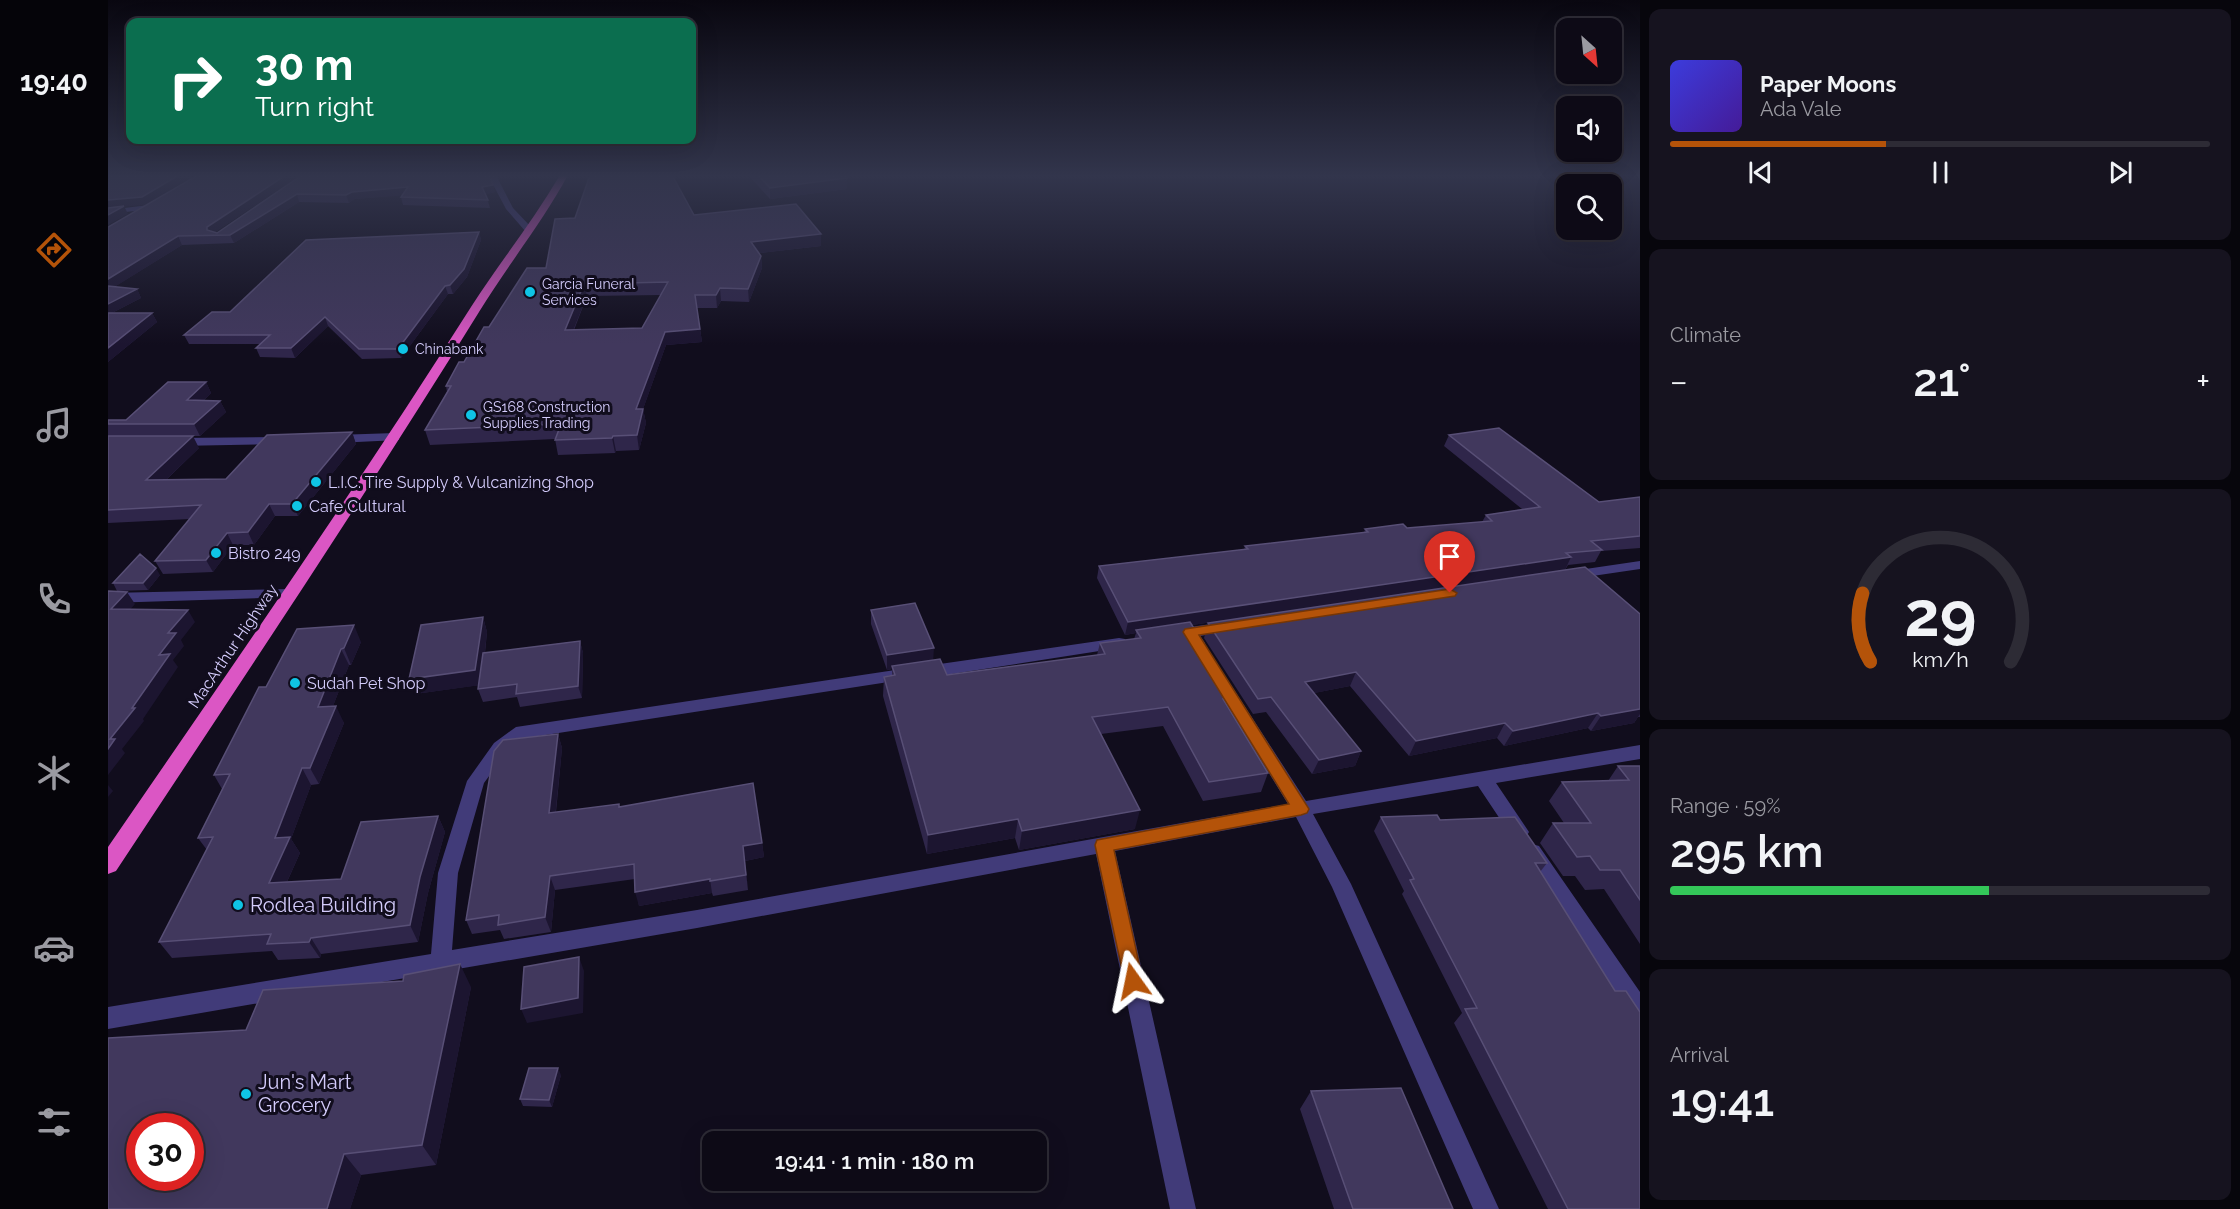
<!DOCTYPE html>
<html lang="en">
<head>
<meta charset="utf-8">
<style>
  body { margin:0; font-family:Raleway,sans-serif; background:#16131f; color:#f1f3f6; height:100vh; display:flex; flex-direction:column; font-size:22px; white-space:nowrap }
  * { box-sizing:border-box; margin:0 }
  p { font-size:20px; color:#9a9aa1 }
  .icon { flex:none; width:33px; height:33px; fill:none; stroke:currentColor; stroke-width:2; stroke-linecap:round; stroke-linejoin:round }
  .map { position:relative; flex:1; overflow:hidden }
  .side { display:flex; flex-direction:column; gap:9px; padding:9px; background:#07060c; width:600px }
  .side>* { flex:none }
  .guide { position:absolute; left:18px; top:18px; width:570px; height:126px; border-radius:12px; box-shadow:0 6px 24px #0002,0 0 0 2px #2d2b35; background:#0b6e4f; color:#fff; overflow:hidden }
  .needle { width:39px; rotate:153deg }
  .buttons { position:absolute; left:1448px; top:18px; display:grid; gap:12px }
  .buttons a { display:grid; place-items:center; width:66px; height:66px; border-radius:12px; background:#0d0a16; box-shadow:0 6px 24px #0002,0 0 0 2px #2d2b35; font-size:30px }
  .speed { position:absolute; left:18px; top:1113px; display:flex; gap:12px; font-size:30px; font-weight:700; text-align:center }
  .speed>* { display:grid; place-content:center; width:78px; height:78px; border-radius:50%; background:#0d0a16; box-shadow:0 6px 24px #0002,0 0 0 2px #2d2b35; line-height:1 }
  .speed .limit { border:9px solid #d22; background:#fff; color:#111 }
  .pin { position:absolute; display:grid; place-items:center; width:51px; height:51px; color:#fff; margin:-62px -26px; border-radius:50% 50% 50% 0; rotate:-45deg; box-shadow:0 0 6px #0007 }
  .pin .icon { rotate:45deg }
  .me { position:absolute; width:66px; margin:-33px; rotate:348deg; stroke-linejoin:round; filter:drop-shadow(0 0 4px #0008) }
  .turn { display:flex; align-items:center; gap:21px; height:126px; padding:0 30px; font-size:27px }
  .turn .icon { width:78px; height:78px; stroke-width:2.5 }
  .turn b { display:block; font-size:42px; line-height:51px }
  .big { font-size:45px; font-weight:600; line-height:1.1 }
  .side .card { flex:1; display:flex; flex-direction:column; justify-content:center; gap:9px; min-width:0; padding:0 21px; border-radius:12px; background:#16131f }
  .side .dial { align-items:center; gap:0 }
  .dial svg { height:156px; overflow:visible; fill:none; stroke:#2d2b35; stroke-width:7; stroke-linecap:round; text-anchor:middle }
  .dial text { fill:#f1f3f6; stroke:none }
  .song { display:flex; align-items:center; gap:18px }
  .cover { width:72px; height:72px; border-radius:9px; background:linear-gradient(135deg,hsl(240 70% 55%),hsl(260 70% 35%)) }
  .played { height:6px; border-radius:3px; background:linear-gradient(90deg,#b45309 40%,#2d2b35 40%) }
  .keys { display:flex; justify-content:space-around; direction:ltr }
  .heat { display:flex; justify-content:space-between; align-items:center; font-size:33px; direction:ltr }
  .charge { height:9px; border-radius:4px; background:linear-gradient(90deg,#34c759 59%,#2d2b35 0) }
  .trip { position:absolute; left:594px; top:1131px; width:345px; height:60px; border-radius:12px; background:#0d0a16; box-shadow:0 6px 24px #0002,0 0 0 2px #2d2b35; font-weight:600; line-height:60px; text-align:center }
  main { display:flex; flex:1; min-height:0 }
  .tabs { display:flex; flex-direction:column; width:108px; justify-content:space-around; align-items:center; background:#050409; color:#9a9aa1 }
  .tabs .icon { width:42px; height:42px }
  .tabs .selected { color:#b45309 }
  .tabs b { font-size:27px; color:#f1f3f6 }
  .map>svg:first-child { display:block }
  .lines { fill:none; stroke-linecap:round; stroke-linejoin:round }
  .minor { fill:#413b79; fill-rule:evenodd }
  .tertiary { fill:#413b79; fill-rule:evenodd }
  .trunk { fill:#db56c4; fill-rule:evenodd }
  .wall { fill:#2f264a; fill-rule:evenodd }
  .shaded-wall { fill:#1c1530 }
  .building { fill:#41385d; stroke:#584f76; stroke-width:1.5; fill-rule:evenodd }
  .route { fill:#b45309; stroke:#753606; stroke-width:1.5 }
  .poi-dot { fill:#0fc4e5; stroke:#110d1d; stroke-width:2 }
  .labels { text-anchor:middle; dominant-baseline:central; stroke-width:6; stroke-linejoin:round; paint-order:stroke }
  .far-poi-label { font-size:14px; fill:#d4ccfc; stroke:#110d1d; text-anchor:start }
  .poi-label { font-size:16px; fill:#d4ccfc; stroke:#110d1d; text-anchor:start }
  .street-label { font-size:16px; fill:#d4ccfc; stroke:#110d1d }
  .near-poi-label { font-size:20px; fill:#d4ccfc; stroke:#110d1d; text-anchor:start }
</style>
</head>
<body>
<main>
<nav class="tabs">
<b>19:40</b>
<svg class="icon selected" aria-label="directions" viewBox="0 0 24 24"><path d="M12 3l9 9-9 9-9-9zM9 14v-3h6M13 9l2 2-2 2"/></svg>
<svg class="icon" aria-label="music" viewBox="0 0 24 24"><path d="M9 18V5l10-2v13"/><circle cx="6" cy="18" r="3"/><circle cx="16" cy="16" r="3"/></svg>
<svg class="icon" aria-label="phone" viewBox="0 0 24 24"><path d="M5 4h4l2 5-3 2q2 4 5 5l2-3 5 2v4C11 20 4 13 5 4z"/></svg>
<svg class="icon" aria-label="climate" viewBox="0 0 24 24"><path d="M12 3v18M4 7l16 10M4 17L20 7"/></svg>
<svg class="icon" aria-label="car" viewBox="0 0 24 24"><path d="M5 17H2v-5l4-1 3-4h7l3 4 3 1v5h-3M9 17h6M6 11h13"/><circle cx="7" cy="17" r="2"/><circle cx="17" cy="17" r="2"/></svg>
<svg class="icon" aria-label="filters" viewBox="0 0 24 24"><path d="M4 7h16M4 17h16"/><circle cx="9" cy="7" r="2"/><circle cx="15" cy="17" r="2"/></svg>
</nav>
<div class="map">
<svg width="1532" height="1209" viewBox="0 0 1532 1209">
  <rect width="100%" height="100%" fill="#110d1d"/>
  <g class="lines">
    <path class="minor" d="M41 205H44V209L0 214V210Z
      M287 433 291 434V440L228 443 222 439 228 435Z
      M174 437 178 438V444L69 446 63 442 69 438Z
      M1532 561V569L1464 579 1457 575 1464 571Z
      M182 589 189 594 187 597 0 603V593Z
      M1117 622 1122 623 1125 627 1122 631 1092 636 1097 643 1095 647H1083L1074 632 1082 627Z
      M1011 638 1017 639 1019 643 1017 647 818 678 812 676 810 672 812 668 818 666Z
      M794 669 800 671 802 675 800 679 418 738 398 753 376 783 350 873 344 950 589 910 1180 804 1109 689 1111 685H1123L1198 801 1532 745V759L1388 783 1421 832 1418 837 1411 840 1404 837 1370 786 1205 814 1243 884 1391 1209H1365L1224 887 1188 817 1007 851 1088 1209H1062L988 854 589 928 0 1029V1007L323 954 330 873 359 781 386 743 408 727Z
      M1424 844 1431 846 1532 992V1022L1524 1018 1417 858 1414 852 1417 846Z"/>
    <path class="tertiary" d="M380 175H388L405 208 424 228V232H418L398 209Z"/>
    <path class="trunk" d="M452 175H460C434 223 399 266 371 312 254 501 130 686 8 871L0 874V847C123 668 247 490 363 307 392 262 425 221 452 175Z"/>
  </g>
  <path class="wall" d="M90 175H192L107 232 109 233 194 175 385 185 387 192 378 194 382 208 295 205 293 197 294 195 246 199 241 203 191 202 126 243 74 245 6 287 29 289 33 298 4 313H44L49 322 0 362V227Z
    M482 175H575L565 176 586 215 713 234V246L651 253 653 256 654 268 641 302 613 301 609 308H589L594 342 558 345 535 409 538 423 531 450 508 451 507 453 450 455 447 439 322 445 317 430 339 392 338 386 381 327 438 268 467 218ZM553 295 534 328 466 330 479 296Z
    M640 175H736L739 178V189L662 199Z
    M371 232 373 240 359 277 345 294H340L293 358 254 359 220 326 187 358 152 357 148 348 152 344H81L76 335 122 312Z
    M98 382 103 393 96 400 112 401 118 412 92 436H0V420H18Z
    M244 432 248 444 190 516H167L146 545H125L105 572 55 574 47 561 82 519 0 523V436L91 448 58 480 118 479Z
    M1341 435 1491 502 1532 497V548L1493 551 1487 562 1460 565 1457 570 1532 614V717H1530L1526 723 1483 731 1480 728 1396 746 1389 738 1301 756 1242 686 1206 693 1253 751 1247 766 1204 774 1158 712 1145 714 1096 638 1100 623 1448 571 1084 625 1130 698 1124 715 1160 773 1153 792 1095 801 1055 726 993 734 1027 829 911 850 907 838 819 854 775 696 776 677 784 675V669L779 670 763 624V610L825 660 839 675 989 655 992 643 1026 639 1028 633 1017 635 989 578 991 566 1136 550 1137 546 1256 533 1257 529 1299 528 1374 522 1378 515 1414 509 1336 446Z
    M52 575 40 590 9 591 5 583Z
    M375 617 379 632 377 653 472 641 475 653 474 698 412 707 409 697 375 702 370 689 371 685 307 694 301 679Z
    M189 629 253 642 243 665H241L225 706 236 723 211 784 203 785 183 839 192 853 179 882 233 879 330 816 337 832 320 893 310 942 213 954 212 958 170 960 164 951 64 958 51 942 99 850 90 838 114 789 106 775 158 687Z
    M450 734 454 748 448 812 512 807 654 843 656 857 637 861 640 890 605 896 604 893 531 906 527 879 447 890 443 932 396 939 392 930 364 934 358 920Z
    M1510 766H1532V944L1496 889 1477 890 1467 876H1455L1432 843 1445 823H1456L1441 801 1454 782 1500 781Z
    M1273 817 1332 820 1439 863 1432 872 1507 991 1532 1209H1440L1346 1023 1354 1013 1294 894 1296 891 1266 831Z
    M363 987 328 1165 253 1175 242 1209H0L138 1030Z
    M453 1075 444 1107 415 1106 412 1099Z
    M1203 1091 1345 1209H1226L1192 1109Z"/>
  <path class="shaded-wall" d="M71 175H87L37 205 0 208V200Z
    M178 175H192L103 235 99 230V227Z
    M739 178V189L662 199V188Z
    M385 185 387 192 376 195 374 187Z
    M300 187 302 195 246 199 241 203 238 195 244 192Z
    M189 194 191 202 126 243 122 235Z
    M16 206 20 214 0 225V215Z
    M371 232 373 240 359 277 345 294 342 285Z
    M713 234V246L644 254 643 242Z
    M70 236 74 245 0 291V279Z
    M653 256 654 268 641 302 640 289Z
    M476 284 479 296 460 343 457 330Z
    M337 286 340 294 293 358 290 349Z
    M612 288 613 301 609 308 608 295Z
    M29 289 33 298 0 315V304Z
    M44 313 49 322 0 362V348Z
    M217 317 220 326 187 358 183 348Z
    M592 329 594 342 558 345 530 423 528 409 557 332Z
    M98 382 103 393 84 411 79 400Z
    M112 401 118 412 92 436 86 424Z
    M535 409 538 423 531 450 529 435Z
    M244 432 248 444 190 516 184 504Z
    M85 436 91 448 45 492 38 480Z
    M505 436 508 451 507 453 504 438Z
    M161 504 167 516 146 545 140 532Z
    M119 533 125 545 105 572 98 560Z
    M1463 557 1457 570 1030 633 1028 630V633L1017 635 1020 622Z
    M48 568 52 575 40 590 35 583Z
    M19 592 27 604 11 622 3 609Z
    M80 610 87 622 73 640 76 646 65 660 70 667 35 719 36 721 14 749 17 753 0 775V749L2 739 24 708 60 633Z
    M375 617 379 632 373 685 307 694 301 679Z
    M246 625 253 642 243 665 236 648Z
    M472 641 475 653 474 698 470 686Z
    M826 648 825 663 784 666V669L779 670V655Z
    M233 649 241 665 218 724 210 707Z
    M1248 672 1242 686 1191 696 1197 682Z
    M228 706 236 723 211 784 202 768Z
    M1532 709V714L1526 723 1483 731 1493 716Z
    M1490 713 1480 728 1396 746 1405 731Z
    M1397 723 1389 738 1301 756 1308 741Z
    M450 734 454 748 446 828 441 813Z
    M1253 751 1247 766 1204 774 1211 760Z
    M194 768 203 785 183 839 192 853 171 899 161 883 167 838Z
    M0 785 5 791 0 797Z
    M1032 810 1027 829 911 850 914 831Z
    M330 816 337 832 320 893 310 942 302 925 312 877Z
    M910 819 907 838 819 854 820 835Z
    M654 843 656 857 637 861 640 890 635 846Z
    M442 876 447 890 443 932 437 917Z
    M602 879 604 893 531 906 527 892Z
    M203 938 213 954 212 958 201 942Z
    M471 957 476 971 475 1013 419 1023 413 1009Z
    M352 964 363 987 328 1165 314 1145Z
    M450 1068 453 1075 444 1107 441 1100Z
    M236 1154 253 1175 242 1209H219Z"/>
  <path class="building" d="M0 175H71L34 197 0 200Z
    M90 175H178L99 227V230L109 233 194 175H381L385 185 374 187 380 200 293 197 300 187 244 192 238 195 189 194 122 235 70 236 0 279V227Z
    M482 175H564L586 215 688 204 713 234 643 242 653 256 640 289 612 288 608 295H587L592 329 557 332 528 409H535L529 435 505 436 504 438 447 440 453 424 317 430 343 386H338L351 362H356L376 327H381L419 268H438L447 219 467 218ZM560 282 534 328 457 330 476 284Z
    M650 175H736L739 178 662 188Z
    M16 206 0 215V208Z
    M371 232 356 269 342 285 337 286 290 349H251L217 317 183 348H148L162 335H76L104 312H122L198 240Z
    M0 286 29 289 0 304Z
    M0 313H44L0 348Z
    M60 382H98L79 400 112 401 86 424H0V420H18Z
    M1391 428 1491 502 1532 497V536L1483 541 1494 550 1458 553 1463 557 1020 622 991 566 1140 549 1137 546 1260 532 1257 529 1295 524 1299 528 1384 521 1378 515 1432 507 1341 435Z
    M244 432 184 504H161L140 532 119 533 98 560 47 561 93 505 0 510V436H85L38 480 118 479 159 435Z
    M32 554 48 568 35 583H5Z
    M1477 567 1532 614V709L1493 716 1490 713 1405 731 1397 723 1308 741 1248 672 1197 682 1253 751 1211 760 1163 697 1150 699 1100 623Z
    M0 591 19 592 3 609 80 610 60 633H68L51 655 62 654 24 708H27L2 739H7L0 749Z
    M807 603 826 648 779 655 763 610Z
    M375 617 367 670 301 679 313 625Z
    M1082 622 1130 698 1115 699 1160 773 1101 782 1060 707 984 717 1032 810 914 831 910 819 820 835 776 677 787 675 784 666 832 659 839 675 997 654 992 643 1033 638 1028 630Z
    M246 625 236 648 233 649 210 707 228 706 202 768H194L167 838 182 837 161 883 233 879 253 822 330 816 312 877 302 925 203 938 201 942 159 944 163 934 51 942 105 837 90 838 122 774 106 775 151 687H158L189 629Z
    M472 641 470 686 408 694 409 684 370 689 375 653Z
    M450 734 441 813 511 804V807L645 783 654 843 635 846 638 875 602 881V879L527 892 526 864 442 876 437 917 390 925 391 915 358 920 386 751 395 740Z
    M1510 766H1532V900L1512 870H1492L1482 856 1469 857 1445 823H1483L1454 782 1521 780Z
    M1329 815 1332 820 1407 817 1439 863H1427L1507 991H1518L1532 1012V1209H1460L1357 1009 1369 1008 1302 880 1306 879 1273 817Z
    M471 957 470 998 413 1009 416 967Z
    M352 964 314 1145 236 1154 219 1209H0V1038L138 1030 155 990 295 981 296 975ZM32 1126H82V1178H32Z
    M421 1068H450L441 1100 412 1099Z
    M1293 1088 1345 1209H1245L1203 1091Z"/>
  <linearGradient id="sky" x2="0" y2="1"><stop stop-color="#090710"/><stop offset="0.51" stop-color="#32354c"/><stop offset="1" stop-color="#32354c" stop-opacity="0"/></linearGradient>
  <rect width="1532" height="345" fill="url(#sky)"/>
  <path class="route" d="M1342 589 1349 593 1347 596 1091 635 1201 809 1199 813 1193 815 1006 850 1035 981 1032 988 1025 990 1018 988 987 845 989 840 1181 804 1075 632 1077 629Z"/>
  <g class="poi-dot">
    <circle cx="422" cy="292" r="6"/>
    <circle cx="295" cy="349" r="6"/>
    <circle cx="363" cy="415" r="6"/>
    <circle cx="208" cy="482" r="6"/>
    <circle cx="189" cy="506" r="6"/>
    <circle cx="108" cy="553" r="6"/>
    <circle cx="187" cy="683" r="6"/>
    <circle cx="130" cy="905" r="6"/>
    <circle cx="138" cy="1094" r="6"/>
  </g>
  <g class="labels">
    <g class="far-poi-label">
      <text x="434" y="284">Garcia Funeral<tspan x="434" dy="16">Services</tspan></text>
      <text x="307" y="349">Chinabank</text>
      <text x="375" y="407">GS168 Construction<tspan x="375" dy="16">Supplies Trading</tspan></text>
    </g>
    <g class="poi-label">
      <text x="220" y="482">L.I.C. Tire Supply &amp; Vulcanizing Shop</text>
      <text x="201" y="506">Cafe Cultural</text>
      <text x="120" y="553">Bistro 249</text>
      <text x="199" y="683">Sudah Pet Shop</text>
    </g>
    <g class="street-label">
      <text transform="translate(125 646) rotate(-56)">MacArthur Highway</text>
    </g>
    <g class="near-poi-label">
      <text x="142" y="905">Rodlea Building</text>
      <text x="150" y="1082">Jun's Mart<tspan x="150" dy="23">Grocery</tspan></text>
    </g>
  </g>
</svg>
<div class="buttons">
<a><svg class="needle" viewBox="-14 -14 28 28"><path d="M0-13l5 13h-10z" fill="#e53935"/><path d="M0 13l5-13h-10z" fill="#9a9aa1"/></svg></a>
<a><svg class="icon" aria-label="sound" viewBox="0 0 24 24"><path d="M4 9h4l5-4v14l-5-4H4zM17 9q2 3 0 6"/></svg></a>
<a><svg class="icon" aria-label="search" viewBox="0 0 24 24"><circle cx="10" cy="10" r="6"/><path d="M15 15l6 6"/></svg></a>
</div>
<div class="speed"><div class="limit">30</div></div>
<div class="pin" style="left:1342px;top:593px;background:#d93025"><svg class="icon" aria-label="arrive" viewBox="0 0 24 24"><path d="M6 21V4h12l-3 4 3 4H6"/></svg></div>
<svg class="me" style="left:1025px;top:981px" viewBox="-20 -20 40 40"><path d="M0-17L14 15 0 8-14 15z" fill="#b45309" stroke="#fff" stroke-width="4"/></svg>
<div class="trip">19:41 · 1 min · 180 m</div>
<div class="guide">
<div class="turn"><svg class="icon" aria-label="right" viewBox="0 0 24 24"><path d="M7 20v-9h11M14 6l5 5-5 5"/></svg><div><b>30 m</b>Turn right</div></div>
</div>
</div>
<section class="side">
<div class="card">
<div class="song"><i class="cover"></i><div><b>Paper Moons</b><p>Ada Vale</p></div></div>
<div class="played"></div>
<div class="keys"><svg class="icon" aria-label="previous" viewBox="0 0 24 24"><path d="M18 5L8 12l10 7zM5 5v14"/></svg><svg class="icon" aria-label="pause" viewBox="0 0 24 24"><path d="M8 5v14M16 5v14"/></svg><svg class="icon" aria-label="next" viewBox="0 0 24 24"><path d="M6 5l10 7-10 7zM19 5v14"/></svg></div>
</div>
<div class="card"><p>Climate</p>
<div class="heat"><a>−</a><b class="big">21°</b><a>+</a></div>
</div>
<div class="card dial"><svg viewBox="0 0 100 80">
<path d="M14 69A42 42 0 1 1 86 69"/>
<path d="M14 69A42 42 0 0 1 10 34" stroke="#b45309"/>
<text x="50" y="56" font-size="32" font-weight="700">29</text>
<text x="50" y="72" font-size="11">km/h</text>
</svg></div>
<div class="card"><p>Range · 59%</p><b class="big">295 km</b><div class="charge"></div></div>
<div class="card"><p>Arrival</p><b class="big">19:41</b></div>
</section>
</main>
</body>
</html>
